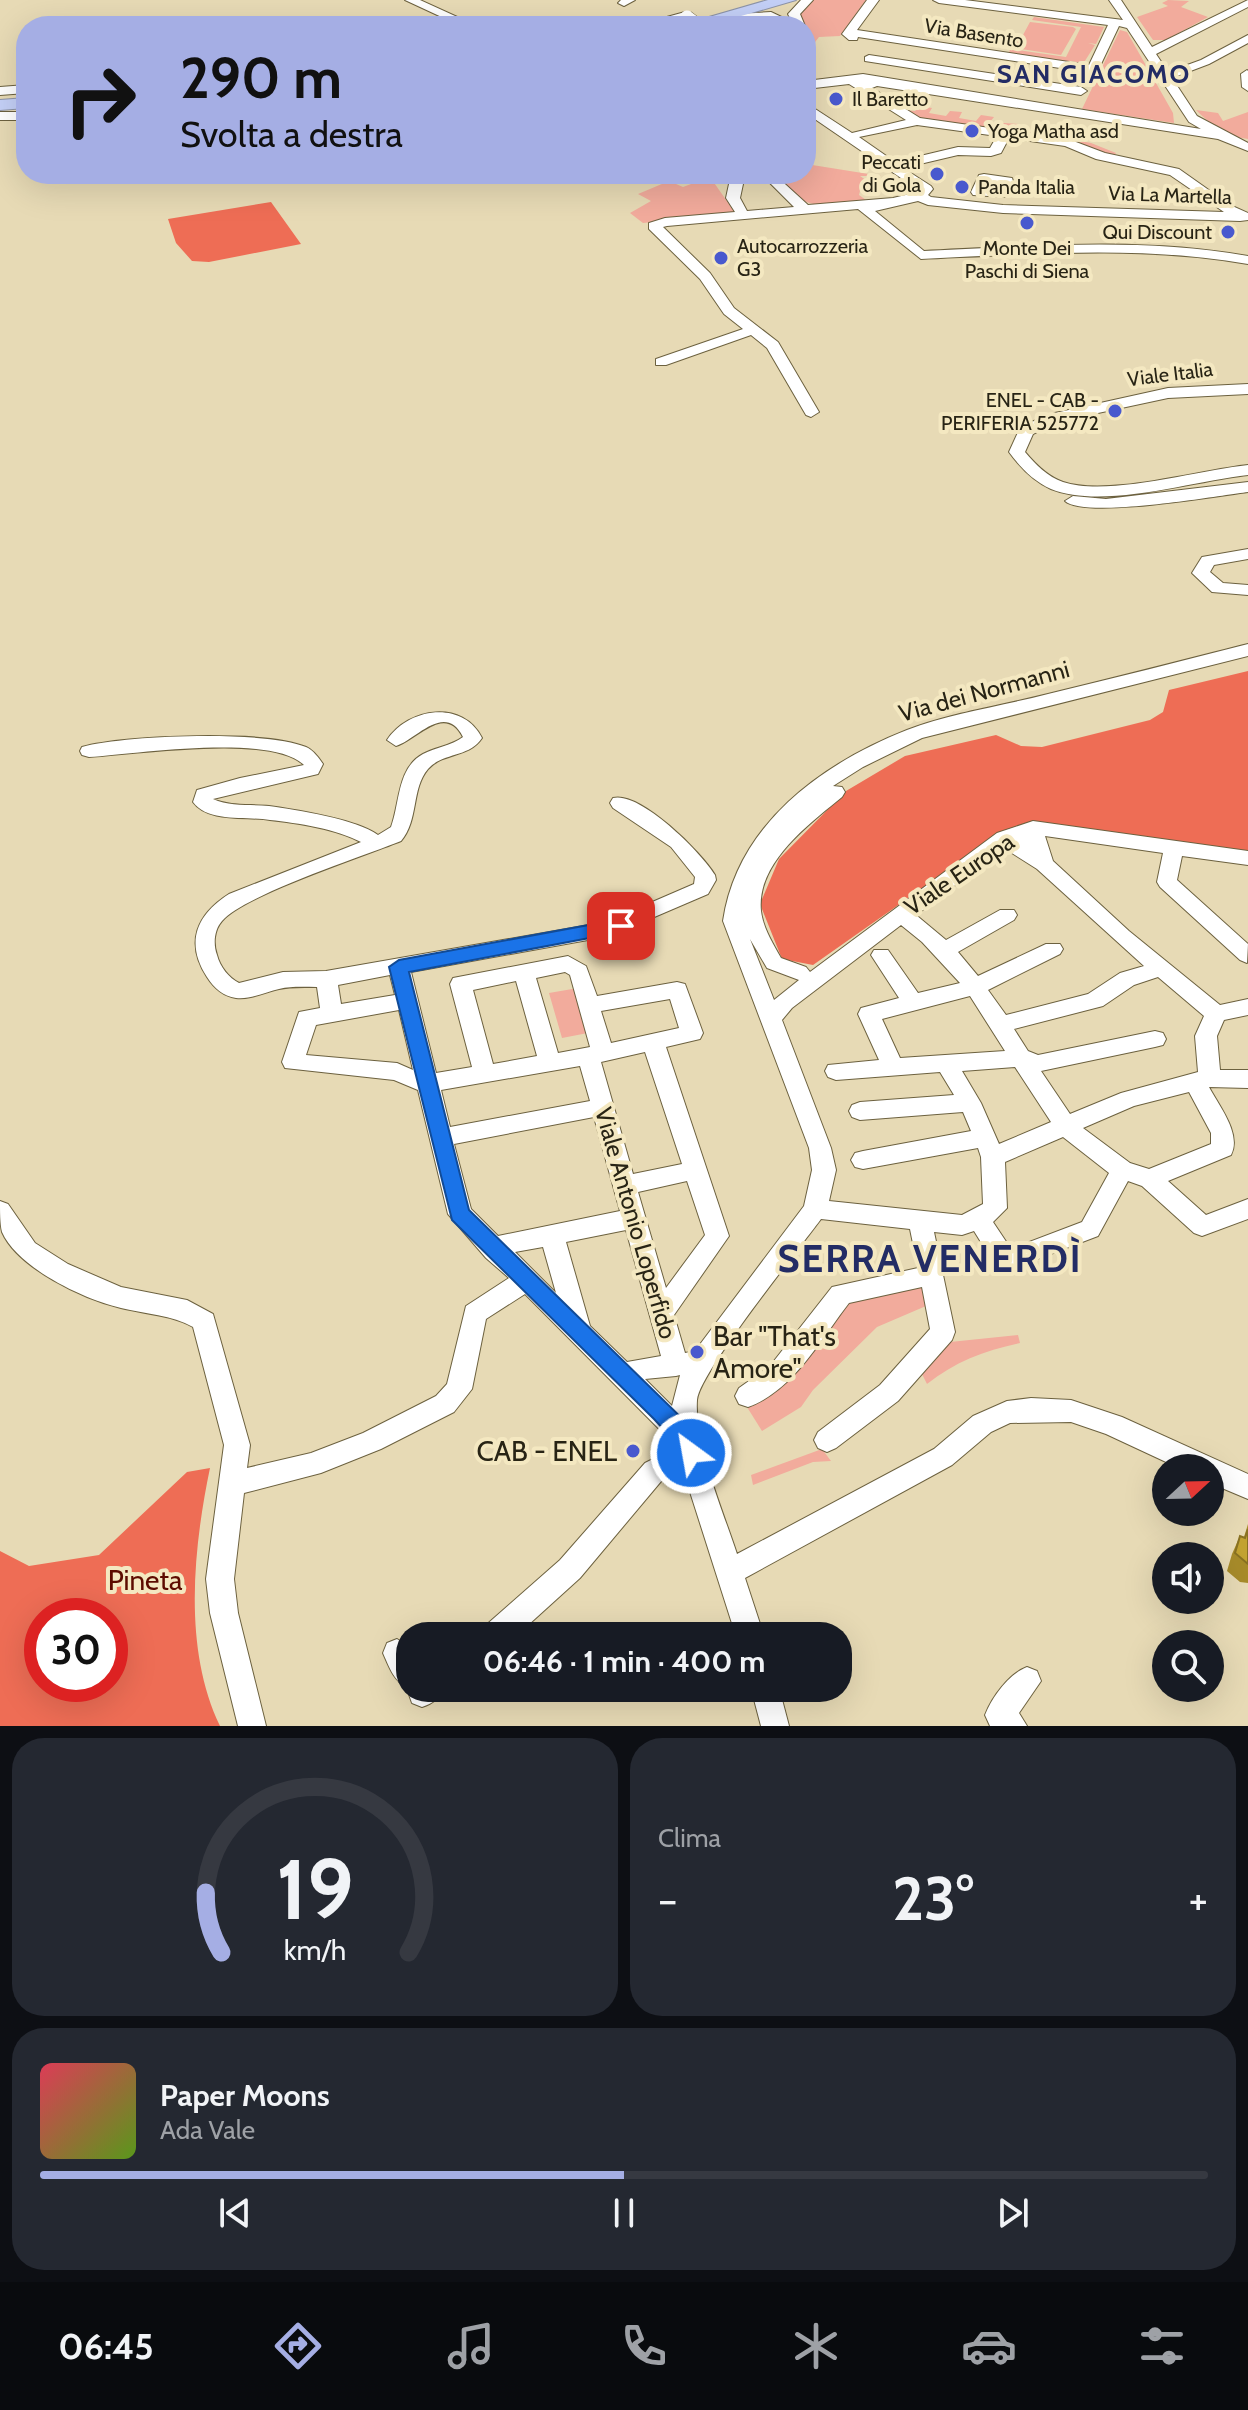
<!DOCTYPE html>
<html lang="it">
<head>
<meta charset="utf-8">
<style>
  body { margin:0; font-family:Cabin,sans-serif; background:#242831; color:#f1f3f6; height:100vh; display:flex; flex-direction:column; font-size:30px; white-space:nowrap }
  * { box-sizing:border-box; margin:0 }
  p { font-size:26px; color:#9ea1a6 }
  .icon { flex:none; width:44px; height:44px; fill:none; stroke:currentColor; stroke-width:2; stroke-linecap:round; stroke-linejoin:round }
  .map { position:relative; height:1726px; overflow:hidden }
  .drawer { display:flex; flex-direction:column; gap:12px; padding:12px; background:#0d0f14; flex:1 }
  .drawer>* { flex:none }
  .guide { position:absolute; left:16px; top:16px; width:800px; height:168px; border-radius:32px; box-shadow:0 8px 32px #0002; background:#a5aee4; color:#111; overflow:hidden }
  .needle { width:52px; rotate:68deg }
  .buttons { position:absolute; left:1152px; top:1454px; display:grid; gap:16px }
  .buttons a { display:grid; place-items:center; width:72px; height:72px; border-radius:50%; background:#171b24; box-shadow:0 8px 32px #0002; font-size:40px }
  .speed { position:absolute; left:24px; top:1598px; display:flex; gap:16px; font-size:40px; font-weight:700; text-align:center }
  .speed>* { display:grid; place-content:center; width:104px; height:104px; border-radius:50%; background:#171b24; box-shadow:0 8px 32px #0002; line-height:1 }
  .speed .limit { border:12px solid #d22; background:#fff; color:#111 }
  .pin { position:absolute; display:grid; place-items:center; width:68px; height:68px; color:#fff; margin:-34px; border-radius:16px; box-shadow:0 4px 12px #0006 }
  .me { position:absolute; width:88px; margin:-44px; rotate:328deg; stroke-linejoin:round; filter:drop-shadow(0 0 6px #0008) }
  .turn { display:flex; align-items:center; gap:28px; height:168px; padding:0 32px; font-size:36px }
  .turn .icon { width:104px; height:104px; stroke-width:2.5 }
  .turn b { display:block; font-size:56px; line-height:68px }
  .big { font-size:60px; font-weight:700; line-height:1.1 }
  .drawer .tile { flex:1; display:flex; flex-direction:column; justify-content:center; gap:12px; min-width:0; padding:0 28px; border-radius:32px; background:#242831 }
  .drawer .dial { align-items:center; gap:0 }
  .dial svg { height:208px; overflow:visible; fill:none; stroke:#363941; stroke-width:7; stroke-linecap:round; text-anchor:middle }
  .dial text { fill:#f1f3f6; stroke:none }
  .song { display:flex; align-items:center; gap:24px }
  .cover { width:96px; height:96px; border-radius:12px; background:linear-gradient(135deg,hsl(350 70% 55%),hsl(90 70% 35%)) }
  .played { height:8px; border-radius:4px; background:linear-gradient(90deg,#a5aee4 50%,#363941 50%) }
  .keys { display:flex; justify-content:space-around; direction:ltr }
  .heat { display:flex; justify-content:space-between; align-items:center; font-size:44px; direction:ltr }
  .drawer .tiles { flex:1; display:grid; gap:12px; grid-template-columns:1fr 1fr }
  .tile:last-child { grid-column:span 2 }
  .trip { position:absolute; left:396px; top:1622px; width:456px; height:80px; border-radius:32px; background:#171b24; box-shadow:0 8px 32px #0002; font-weight:700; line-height:80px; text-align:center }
  .dock { display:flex; height:128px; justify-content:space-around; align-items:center; background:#090b0e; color:#9ea1a6 }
  .dock .icon { width:56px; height:56px }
  .dock .selected { color:#a5aee4 }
  .dock b { font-size:36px; color:#f1f3f6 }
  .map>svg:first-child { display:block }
  .green { fill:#f2ab9c }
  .forest { fill:#ee6d55; fill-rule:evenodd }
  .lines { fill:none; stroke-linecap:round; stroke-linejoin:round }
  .minor-casing { stroke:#6c613f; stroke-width:2 }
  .highway-casing { stroke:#8d94a8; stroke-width:2 }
  .minor { fill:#fff; fill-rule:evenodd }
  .highway { fill:#c4d0f7; fill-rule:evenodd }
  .minor-bridge-casing { stroke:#6c613f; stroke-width:14; stroke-linecap:butt }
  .minor-bridge { stroke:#fff; stroke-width:13 }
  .wall { fill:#a78b2a }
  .building { fill:#c2a231; stroke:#887122; stroke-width:2 }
  .route { fill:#1a73e8; stroke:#114b97; stroke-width:2 }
  .poi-dot { fill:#4959ce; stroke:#f4e8c1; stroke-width:3 }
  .labels { text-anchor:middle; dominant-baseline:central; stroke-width:8; stroke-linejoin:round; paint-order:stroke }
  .far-street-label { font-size:20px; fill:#282415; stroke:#f4e8c1 }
  .far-poi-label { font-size:20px; fill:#282415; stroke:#f4e8c1; text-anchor:start }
  .street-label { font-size:24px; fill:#282415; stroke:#f4e8c1 }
  .far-district-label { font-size:26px; font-weight:bold; letter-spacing:2px; fill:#232c65; stroke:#f4e8c1 }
  .near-poi-label { font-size:28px; fill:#282415; stroke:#f4e8c1; text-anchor:start }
  .near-park-label { font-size:28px; fill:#5d0b00; stroke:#f4e8c1 }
  .near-district-label { font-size:38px; font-weight:bold; letter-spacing:2px; fill:#232c65; stroke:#f4e8c1 }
</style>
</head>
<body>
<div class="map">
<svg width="1248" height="1726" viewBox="0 0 1248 1726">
  <rect width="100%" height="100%" fill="#e7dab5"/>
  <path class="green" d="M810 0H866L840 36 819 37 806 54V26L799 19V9Z
    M1168 0 1189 1 1181 7 1208 17 1166 40H1153L1137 17 1168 6 1162 3Z
    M1034 17 1104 27 1096 44 1088 43 1095 45 1083 64 1009 53 1010 49 1066 57 1081 27 1032 20Z
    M1030 22 1073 27 1076 29 1061 55 1014 48 1019 35H1023Z
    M1120 30 1127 32 1173 113 1174 123 1082 109Z
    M920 106 932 108 929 113 946 116 950 111 962 112 959 118 976 121 981 115 994 117 990 122 1018 124 1010 128 1091 143 1116 153 1114 156 1009 130 928 121 902 110 915 111Z
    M1196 110 1218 113 1223 121 1248 112V139C1228 137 1210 124 1196 110Z
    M806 164 881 176H860L873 185 860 191 859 195 866 200C813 206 810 213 771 174H806Z
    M710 177 736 214 643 223 630 213 651 201 638 194 669 181 683 187Z
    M578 988 593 1032 562 1038 549 993Z
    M921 1284 926 1306 877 1327 813 1390 801 1407 762 1431 747 1407 778 1385 844 1302Z
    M1018 1335 1020 1343C986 1350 954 1362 927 1384L920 1370 950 1342Z
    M822 1449 831 1461 813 1462 753 1485 751 1475Z"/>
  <path class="forest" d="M271 202 301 244 209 262 192 261 176 243 168 219Z
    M1248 671V851L1031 823 998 835 813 965 782 959 760 904 779 859 846 791 905 756 996 735 1021 746 1042 747 1150 720 1163 712 1169 690Z
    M210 1468C193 1550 183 1649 220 1726H0V1551L29 1566 99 1555 187 1472ZM110 1616V1684H42V1616Z"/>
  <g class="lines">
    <g class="minor-casing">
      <path id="minor" d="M405 0H420L477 26H461Z
        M621 0H635L624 6 618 3Z
        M801 0H813L800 14 805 26H783L769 19 723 21 717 18 723 15 771 12 792 22 788 14Z
        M867 0H879L857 30 1089 65 1108 25 939 3 933 0H965L1123 20 1109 0H1121L1152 47 1248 0V7L1156 54 1168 72 1201 60 1248 35V43L1209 64 1172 78 1197 116 1248 143V151L1218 139 877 86 872 88 920 118 1068 139 1105 153 1179 169 1230 205 1248 213V220L1240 221 1003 213 928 205 918 201 875 211 924 251C1031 246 1142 237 1248 256V264C1141 245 1029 254 921 259L858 209 667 226 663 227 710 273 734 308 778 342 819 412 811 417 806 415 767 348 751 335 666 365H656V359L743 329 724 314 700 279 649 229V223L665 218 735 212 726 198 729 184 736 180 743 184 740 198 747 211 794 207 761 174H774L808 205 893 198 914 193 917 189 806 113V103L852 133 906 120 849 84 806 89V81L863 74 1201 129 1189 122 1127 28 1119 26 1093 81 1087 85 1081 81 1086 72 858 37 857 40H849L842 34ZM917 125 997 136 990 148 958 147 895 162 859 137ZM1009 138 1065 146 1096 159 1170 175 1224 212 1003 205 931 197 928 195 933 189 931 186 903 168 958 155 991 156 1001 153Z
        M685 12 689 13V17L654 26H634Z
        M869 55 1081 87 1087 91 1081 95 865 61V57Z
        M1247 70 1248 71V91L1242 87 1241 74Z
        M26 85V93L0 95V87Z
        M0 112H26V120H0Z
        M984 174 1012 178 1013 181 1005 197 973 195 971 192 979 175ZM989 182 999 184 996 190 986 189Z
        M1248 384V394L1168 398 1056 422 1033 434 1025 452C1035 464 1048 477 1063 482 1108 497 1199 470 1248 465V475C1192 481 1103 510 1051 489 1033 481 1020 467 1009 452L1020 428 1046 415 1168 388Z
        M1248 482V492C1216 496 1085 519 1065 501L1073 496 1106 499Z
        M1248 549V559L1214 565 1210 572 1223 583 1248 585V595L1212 592 1192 573 1202 557Z
        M1248 644V656L922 738 863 767 833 786 842 787 845 792 842 797C809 824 756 863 761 911 763 928 773 944 781 958L806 967 810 972 997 833 1033 821 1248 851V865L1182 856 1177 880 1248 944 1247 963 1240 960 1160 887 1157 882 1163 853 1045 836 1053 861 1129 931 1220 1005 1248 999V1015L1224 1020 1217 1036 1220 1070H1248V1088L1209 1087C1219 1106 1242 1134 1231 1155L1168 1181 1206 1215 1248 1199V1219L1202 1236 1194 1233 1142 1186 1128 1181 1098 1236 1006 1271 997 1268 974 1231 962 1235 934 1232 955 1332 952 1340 898 1401 836 1448 827 1452 818 1448 814 1440 818 1432 880 1385 930 1329 922 1287 849 1303C821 1339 793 1391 748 1407L739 1404 735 1396 739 1388 770 1366 832 1287 918 1268 910 1229 821 1219C799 1249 699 1373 697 1400 694 1444 723 1511 737 1554L934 1449 973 1416 1007 1401 1031 1398 1071 1400 1122 1417 1248 1474V1499L1210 1483V1468H1179L1106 1434 1071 1422 1010 1423 991 1432 952 1465 745 1578 764 1636H736L683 1470 663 1479 580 1578 516 1636H481L485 1626 560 1560 645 1463 677 1447 525 1294 486 1319 472 1389 454 1412 381 1449 321 1473 244 1493 234 1579 238 1613 266 1726H238L210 1613 206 1579 224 1445 193 1327C172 1315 145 1314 121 1308 83 1299 18 1268 2 1232 0 1224 0 1211 0 1201L8 1204 35 1243 68 1264 121 1287 187 1300 213 1314 250 1445 247 1468 311 1453 363 1433 436 1396 447 1384 466 1306 509 1278 486 1258 448 1214 418 1090 394 1080 285 1068 282 1062 299 1012 320 1008 317 987C304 987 291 986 279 989 266 992 249 1000 236 998 223 996 214 988 207 977 185 943 196 915 229 894L361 842C336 829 298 823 270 820 247 816 208 823 193 802L197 790 240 778 304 765C271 733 136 754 89 757L82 755 80 751 82 747C125 735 266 730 306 747 313 750 319 758 323 764L318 774 213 799C230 807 251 804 269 806 297 810 356 819 378 835L391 827C400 803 397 768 423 754 436 747 451 746 463 737 445 701 415 741 396 746L387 740C409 707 463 700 482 738 469 758 443 752 428 769 411 789 419 820 401 841 364 856 244 895 222 921 214 930 213 944 217 955 220 967 229 978 239 983L283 972 326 971 606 922 694 884 695 877 671 847 613 808 610 803 613 798C640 791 702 853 715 875L716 880 708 894 610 936 411 972 436 1073 472 1067 450 984 453 978 568 956 586 966 597 996 677 982 685 984 703 1033 700 1039 666 1047 729 1236 674 1315 685 1353 695 1351 804 1206 812 1170 809 1148 723 921C737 825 821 764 907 730 951 713 1002 706 1048 694 1115 678 1181 661 1248 644ZM1004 848 1037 869 1144 966 1120 973 1088 994 1006 1015 988 990 1060 954 1063 949 1060 944H1046L978 976 958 952 1014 920 1017 915 1014 910H1000L946 940 916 915ZM901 925 922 942 960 983 918 993 888 950H874L871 955 899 998 861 1008 858 1014 879 1060 828 1065 825 1071 828 1077 836 1080 940 1072 954 1095 860 1102 852 1105 849 1111 852 1117 860 1120 963 1112 971 1131 863 1151 855 1153 851 1160 855 1167 863 1169 978 1148 981 1157 983 1204 962 1215 829 1201 836 1170 831 1148 782 1020 792 1008ZM750 939 767 968 799 980 774 1000ZM565 972 570 975 590 1047 558 1053 536 978ZM390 975 395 995 341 1004 338 985ZM1158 977 1204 1016 1195 1036 1198 1072 1121 1093 1070 1114 1041 1071 1155 1047 1163 1045 1166 1039 1163 1033 1155 1031 1038 1055 1028 1051 1014 1029 1103 1006 1134 985ZM516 981 537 1056 493 1064 473 990ZM970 996 1005 1051 900 1058 882 1019ZM670 999 679 1028 611 1043 601 1011ZM399 1010 413 1070 397 1063 306 1055 316 1025ZM645 1052 682 1164 633 1174 601 1062ZM580 1066 590 1101 450 1127 441 1090ZM1015 1067 1051 1122 999 1144 981 1103 962 1071ZM1189 1092 1211 1133V1144L1149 1169 1130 1163 1083 1128 1134 1106ZM594 1117 620 1211 498 1236 471 1209 454 1144ZM1063 1137 1109 1173 1082 1222 1011 1249 993 1222 1007 1208 1005 1162ZM687 1181 705 1235 666 1288 638 1192ZM626 1230 661 1356 627 1362 590 1326 566 1242ZM543 1247 556 1293 515 1252ZM680 1375 672 1406 645 1379 676 1376Z
        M397 1639 410 1648V1688H443C439 1699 433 1703 422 1707L412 1703 406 1686C394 1682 388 1664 383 1653L387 1643Z
        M1027 1667 1037 1671 1041 1681 1019 1713 1027 1726H990L985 1715C992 1697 1009 1674 1027 1667Z
        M751 1688H779L789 1726H761Z"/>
    </g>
    <g class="highway-casing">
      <path id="highway" d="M768 0H796L707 26H678Z
        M26 98V108L0 110V100Z"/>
    </g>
    <use href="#minor" class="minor"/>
    <use href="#highway" class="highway"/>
    <g class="minor-bridge-casing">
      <path id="minor-bridge" d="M687 17 699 26"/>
    </g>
    <use href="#minor-bridge" class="minor-bridge"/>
  </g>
  <path class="wall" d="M1248 1524V1583L1240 1582 1227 1571 1232 1554 1240 1536 1244 1537Z"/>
  <path class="building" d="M1248 1529V1564L1235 1553 1240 1536 1245 1538Z"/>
  <path class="route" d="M621 919 627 921V931L409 972 469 1210 696 1432 703 1453 699 1461 691 1464 683 1461 677 1444 654 1419 452 1220 389 967 399 960Z"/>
  <g class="poi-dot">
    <circle cx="836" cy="99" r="8"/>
    <circle cx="972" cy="131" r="8"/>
    <circle cx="937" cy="174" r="8"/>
    <circle cx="962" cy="187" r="8"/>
    <circle cx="1027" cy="223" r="8"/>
    <circle cx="1228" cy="232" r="8"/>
    <circle cx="721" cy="258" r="8"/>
    <circle cx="1115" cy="411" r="8"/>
    <circle cx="697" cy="1352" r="8"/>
    <circle cx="633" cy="1451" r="8"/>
  </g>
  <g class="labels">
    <g class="far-street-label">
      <text transform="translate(974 33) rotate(9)">Via Basento</text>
      <text transform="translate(1170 195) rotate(2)">Via La Martella</text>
      <text transform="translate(1170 374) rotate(-7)">Viale Italia</text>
    </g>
    <g class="far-poi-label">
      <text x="852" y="99">Il Baretto</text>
      <text x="988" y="131">Yoga Matha asd</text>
      <text x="921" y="162" text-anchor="end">Peccati<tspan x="921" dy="23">di Gola</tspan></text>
      <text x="978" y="187">Panda Italia</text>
      <text x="1212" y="232" text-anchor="end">Qui Discount</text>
      <text x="737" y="246">Autocarrozzeria<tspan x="737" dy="23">G3</tspan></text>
      <text x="1027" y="248" text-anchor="middle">Monte Dei<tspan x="1027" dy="23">Paschi di Siena</tspan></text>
      <text x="1099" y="400" text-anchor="end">ENEL - CAB -<tspan x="1099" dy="23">PERIFERIA 525772</tspan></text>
    </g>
    <g class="street-label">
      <text transform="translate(984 691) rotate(-15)">Via dei Normanni</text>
      <text transform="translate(959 874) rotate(-34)">Viale Europa</text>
      <text transform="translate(636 1223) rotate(74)">Viale Antonio Loperfido</text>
    </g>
    <g class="far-district-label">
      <text x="1094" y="74">SAN GIACOMO</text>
    </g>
    <g class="near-poi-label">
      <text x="713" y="1336">Bar "That's<tspan x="713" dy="32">Amore"</tspan></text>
      <text x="617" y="1451" text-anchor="end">CAB - ENEL</text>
    </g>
    <g class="near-park-label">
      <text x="145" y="1580">Pineta</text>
    </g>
    <g class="near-district-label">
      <text x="930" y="1258">SERRA VENERDÌ</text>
    </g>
  </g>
</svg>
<div class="buttons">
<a><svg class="needle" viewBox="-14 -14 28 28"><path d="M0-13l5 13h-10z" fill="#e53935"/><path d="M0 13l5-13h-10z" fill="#9ea1a6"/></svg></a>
<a><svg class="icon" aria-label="sound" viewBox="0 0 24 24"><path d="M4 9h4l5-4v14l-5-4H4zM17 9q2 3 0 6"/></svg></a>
<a><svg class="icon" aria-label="search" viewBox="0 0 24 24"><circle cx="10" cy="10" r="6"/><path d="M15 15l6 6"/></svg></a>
</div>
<div class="speed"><div class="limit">30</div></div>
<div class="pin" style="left:621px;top:926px;background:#d93025"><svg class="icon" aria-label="arrive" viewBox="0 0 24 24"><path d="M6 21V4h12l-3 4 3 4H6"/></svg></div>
<svg class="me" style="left:691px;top:1453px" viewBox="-20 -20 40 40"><circle r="17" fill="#1a73e8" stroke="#fff" stroke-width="3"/><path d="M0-11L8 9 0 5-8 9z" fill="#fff"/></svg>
<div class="trip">06:46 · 1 min · 400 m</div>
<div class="guide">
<div class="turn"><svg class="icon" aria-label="right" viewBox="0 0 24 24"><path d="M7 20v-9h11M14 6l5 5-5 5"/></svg><div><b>290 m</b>Svolta a destra</div></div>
</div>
</div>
<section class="drawer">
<div class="tiles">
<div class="tile dial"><svg viewBox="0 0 100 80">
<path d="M14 69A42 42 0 1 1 86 69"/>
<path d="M14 69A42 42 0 0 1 8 46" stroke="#a5aee4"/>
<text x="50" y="56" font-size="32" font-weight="700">19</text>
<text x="50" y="72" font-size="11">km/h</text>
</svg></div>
<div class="tile"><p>Clima</p>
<div class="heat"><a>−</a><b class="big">23°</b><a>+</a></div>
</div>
<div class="tile">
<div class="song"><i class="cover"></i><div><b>Paper Moons</b><p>Ada Vale</p></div></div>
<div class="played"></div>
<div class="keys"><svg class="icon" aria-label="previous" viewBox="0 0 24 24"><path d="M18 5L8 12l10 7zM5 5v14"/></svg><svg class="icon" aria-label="pause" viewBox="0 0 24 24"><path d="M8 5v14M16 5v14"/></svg><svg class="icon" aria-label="next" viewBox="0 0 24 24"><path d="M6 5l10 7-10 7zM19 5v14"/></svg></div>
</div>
</div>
</section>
<nav class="dock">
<b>06:45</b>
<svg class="icon selected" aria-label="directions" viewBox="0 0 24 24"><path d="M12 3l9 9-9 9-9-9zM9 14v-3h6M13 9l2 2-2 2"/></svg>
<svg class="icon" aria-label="music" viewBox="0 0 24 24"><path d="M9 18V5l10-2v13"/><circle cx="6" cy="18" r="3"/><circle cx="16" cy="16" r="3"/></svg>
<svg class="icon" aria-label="phone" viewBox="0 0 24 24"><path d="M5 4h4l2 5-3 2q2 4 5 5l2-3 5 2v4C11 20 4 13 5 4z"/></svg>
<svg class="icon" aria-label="climate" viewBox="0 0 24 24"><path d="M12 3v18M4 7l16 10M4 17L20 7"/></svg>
<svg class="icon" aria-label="car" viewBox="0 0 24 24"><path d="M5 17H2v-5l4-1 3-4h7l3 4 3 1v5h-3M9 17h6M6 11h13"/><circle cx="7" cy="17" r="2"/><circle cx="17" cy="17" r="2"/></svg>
<svg class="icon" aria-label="filters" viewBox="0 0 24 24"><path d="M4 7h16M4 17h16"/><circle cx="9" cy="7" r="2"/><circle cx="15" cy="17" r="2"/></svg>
</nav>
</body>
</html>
